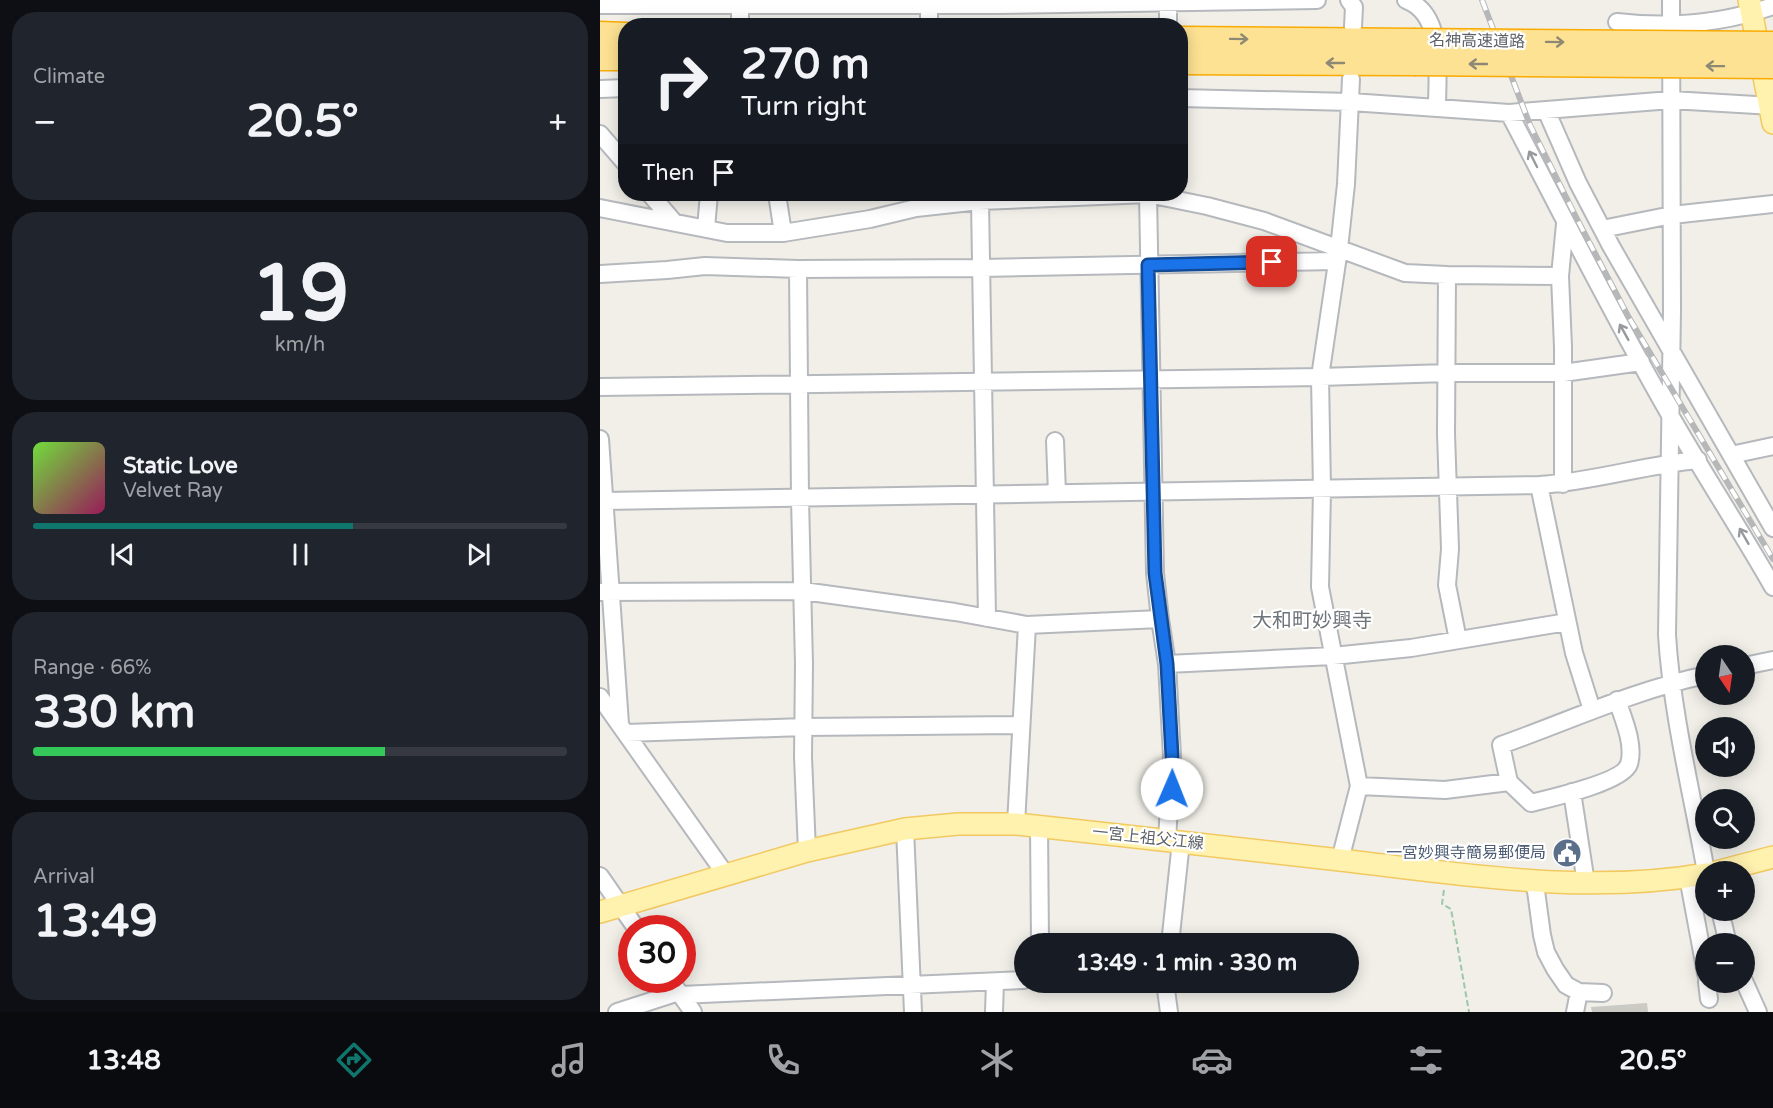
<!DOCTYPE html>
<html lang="en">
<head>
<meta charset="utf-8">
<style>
  body { margin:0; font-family:"Varela Round","Noto Sans JP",sans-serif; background:#20242c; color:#f1f3f6; height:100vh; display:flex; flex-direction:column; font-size:22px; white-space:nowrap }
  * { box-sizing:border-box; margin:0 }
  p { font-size:20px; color:#9ea1a6 }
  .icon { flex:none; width:33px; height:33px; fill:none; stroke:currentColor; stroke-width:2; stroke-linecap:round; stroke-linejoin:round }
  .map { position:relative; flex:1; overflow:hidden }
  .sheet { display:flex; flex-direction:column; gap:12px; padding:12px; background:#0d0f14; width:600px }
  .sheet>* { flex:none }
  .hud { position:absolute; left:18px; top:18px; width:570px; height:183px; border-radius:24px; box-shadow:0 3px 15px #0003; background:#171b24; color:#f1f3f6; overflow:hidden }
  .needle { width:39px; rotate:167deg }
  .buttons { position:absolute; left:1095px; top:645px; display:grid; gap:12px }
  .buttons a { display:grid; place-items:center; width:60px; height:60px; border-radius:50%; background:#171b24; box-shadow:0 3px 15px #0003; font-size:30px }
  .speed { position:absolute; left:18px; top:915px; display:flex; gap:12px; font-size:30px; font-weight:700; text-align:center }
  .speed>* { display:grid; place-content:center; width:78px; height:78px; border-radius:50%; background:#171b24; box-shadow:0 3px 15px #0003; line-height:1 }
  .speed .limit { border:9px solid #d22; background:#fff; color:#111 }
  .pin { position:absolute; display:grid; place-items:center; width:51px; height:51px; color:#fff; margin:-26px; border-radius:12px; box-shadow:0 3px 9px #0006 }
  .me { position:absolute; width:66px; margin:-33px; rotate:1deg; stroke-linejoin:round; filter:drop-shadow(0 0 4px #0008) }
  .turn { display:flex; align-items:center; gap:21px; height:126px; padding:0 24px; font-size:27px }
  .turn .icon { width:78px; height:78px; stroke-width:2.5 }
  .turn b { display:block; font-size:42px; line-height:51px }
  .then { display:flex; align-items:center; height:57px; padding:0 24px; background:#0003; gap:12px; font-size:22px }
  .big { font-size:45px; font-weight:700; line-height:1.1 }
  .sheet .widget { flex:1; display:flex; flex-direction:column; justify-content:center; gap:9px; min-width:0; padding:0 21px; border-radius:24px; background:#20242c }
  .sheet .dial { align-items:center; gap:0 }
  .dial b { font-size:78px; line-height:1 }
  .song { display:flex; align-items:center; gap:18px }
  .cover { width:72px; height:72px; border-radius:9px; background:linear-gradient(135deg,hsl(100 70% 55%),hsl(330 70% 35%)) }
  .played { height:6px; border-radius:3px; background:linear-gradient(90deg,#0f766e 60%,#363941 60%) }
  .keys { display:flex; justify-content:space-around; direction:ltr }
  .heat { display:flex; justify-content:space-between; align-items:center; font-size:33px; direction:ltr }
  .charge { height:9px; border-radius:4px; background:linear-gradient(90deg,#34c759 66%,#363941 0) }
  .trip { position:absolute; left:414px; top:933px; width:345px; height:60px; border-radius:30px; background:#171b24; box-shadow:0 3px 15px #0003; font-weight:700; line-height:60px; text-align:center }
  .dock { display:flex; height:96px; justify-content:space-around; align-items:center; background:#090b0e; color:#9ea1a6 }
  .dock .icon { width:42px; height:42px }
  .dock .selected { color:#0f766e }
  .dock b { font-size:27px; color:#f1f3f6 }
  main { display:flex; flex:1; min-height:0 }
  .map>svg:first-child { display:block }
  .building { fill:#cccac5 }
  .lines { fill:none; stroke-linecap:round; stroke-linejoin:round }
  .minor-casing { stroke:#b5b8bc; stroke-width:20 }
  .major-casing { stroke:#f2c960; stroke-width:24 }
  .highway-casing { stroke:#f9ab00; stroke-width:27 }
  .path { stroke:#9cc7a9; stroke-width:2; stroke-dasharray:6 3; stroke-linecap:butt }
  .minor { stroke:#fff; stroke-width:16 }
  .major { stroke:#fff2af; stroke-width:21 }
  .highway { stroke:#fde293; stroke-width:24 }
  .rail-casing { stroke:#b6b7b8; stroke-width:6 }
  .rail { stroke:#fff; stroke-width:4; stroke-dasharray:11; stroke-linecap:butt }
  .highway-bridge-casing { stroke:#f9ab00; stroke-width:27; stroke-linecap:butt }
  .highway-bridge { stroke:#fde293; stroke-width:24 }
  .oneway { stroke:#8e8975 }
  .oneway2 { stroke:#979a9d }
  .route-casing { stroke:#114b97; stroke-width:15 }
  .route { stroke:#1a73e8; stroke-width:10 }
  .labels { text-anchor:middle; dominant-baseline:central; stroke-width:4.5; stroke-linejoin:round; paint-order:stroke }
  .street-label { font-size:16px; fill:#5f6368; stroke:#fff }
  .service-label { font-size:16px; fill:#4e5e75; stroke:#fff; text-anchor:end }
  .quarter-label { font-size:20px; fill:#70757a; stroke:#fff }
</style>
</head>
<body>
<main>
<section class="sheet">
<div class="widget"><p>Climate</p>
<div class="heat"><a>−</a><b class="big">20.5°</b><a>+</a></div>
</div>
<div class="widget dial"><b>19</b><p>km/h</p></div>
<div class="widget">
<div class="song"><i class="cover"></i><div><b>Static Love</b><p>Velvet Ray</p></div></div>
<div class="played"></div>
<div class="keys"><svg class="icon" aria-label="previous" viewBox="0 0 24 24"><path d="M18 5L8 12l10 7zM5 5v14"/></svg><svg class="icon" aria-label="pause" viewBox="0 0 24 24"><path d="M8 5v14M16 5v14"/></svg><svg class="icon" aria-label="next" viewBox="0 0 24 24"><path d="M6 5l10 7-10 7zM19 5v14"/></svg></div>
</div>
<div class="widget"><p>Range · 66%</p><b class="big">330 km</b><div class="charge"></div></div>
<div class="widget"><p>Arrival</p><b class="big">13:49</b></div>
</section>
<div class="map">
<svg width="1173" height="1012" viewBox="0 0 1173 1012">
  <rect width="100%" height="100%" fill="#f1efe8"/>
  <path class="building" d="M1047 1003 1048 1012H992L991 1007Z"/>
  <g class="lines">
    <g class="minor-casing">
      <path id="minor" d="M749 0 754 7 753 27
        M806 0C845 14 837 74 837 107
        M1071 0 1072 310 1067 635C1072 715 1092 793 1106 872
        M568 2V26
        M0 5H395L717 0
        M140 5V23
        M1017 22C1070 28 1122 24 1173 6
        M329 26V5
        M0 89 26 88
        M580 98 751 102 909 113 1071 100 1173 106
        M946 110 978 183 1011 246 1173 528
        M909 113C962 214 1013 316 1070 415 1103 473 1140 529 1173 587
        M0 134 26 164
        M50 194 74 222
        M177 194 183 233
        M380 201 387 618
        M0 208 127 233H183L270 219 316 208 380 201 548 194 607 206 664 221 805 273 847 275 960 276
        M106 228 109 194
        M1002 229 1072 215 1173 204
        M198 269 200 499 204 664 203 757 207 851
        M0 274 67 270 105 266 198 269 382 268 736 261
        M847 275 846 434 850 549 847 585 858 640
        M0 387 720 377 847 373H963L1041 362
        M0 439 20 724
        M455 441 457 493
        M1131 455 1173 446
        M963 484V347L960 276 965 224
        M939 485 974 653 992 710
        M4 501 939 485C992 482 1044 465 1098 460
        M0 592 203 591 355 612 427 625 560 619 555 573 548 194
        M560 619 567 664 572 756 567 840
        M567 664 733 656 811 648 967 622
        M1144 666 1173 660
        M0 697 126 875
        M26 733 203 727 421 725
        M909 782 901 745C969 721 1035 690 1106 675
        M759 786 845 790 909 782 931 803C951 798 1023 782 1029 764 1035 745 1023 718 1017 700
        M972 792 986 883
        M416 824 427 625
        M439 826 440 944
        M305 829 313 1012
        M740 860 759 786 720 587 722 490 720 377 739 249 746 184 751 79
        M0 876 36 928
        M1088 877 1102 952 1106 951
        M932 880 936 891 942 935 946 952 955 969 966 985 979 992 1003 993
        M1120 910 1128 944
        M570 944 581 842
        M1102 952 1106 974
        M70 980 93 1012
        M1144 981 1158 1012
        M565 982 569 1012
        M1107 982 1109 999
        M80 995 424 980
        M17 1012 79 992
        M394 1012 395 982
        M975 1012 979 992"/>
    </g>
    <g class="major-casing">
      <path id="major" d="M1149 0 1173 123
        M1116 872 1173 857
        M0 912 207 851 305 829 358 824H416C524 836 632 847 740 860 861 874 985 895 1106 874"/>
    </g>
    <g class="highway-casing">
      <path id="highway" d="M0 34 26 35
        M580 39 813 41
        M0 58H26
        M580 62 814 63"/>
    </g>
    <path class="path" d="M844 890 842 904 851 909 869 1012"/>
    <use href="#minor" class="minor"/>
    <use href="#major" class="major"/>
    <use href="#highway" class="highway"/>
    <g class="rail-casing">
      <path id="rail" d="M882 0 930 125 977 219 1028 316 1173 559"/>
    </g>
    <use href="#rail" class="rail"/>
    <g class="highway-bridge-casing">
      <path id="highway-bridge" d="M813 41 1173 44
        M814 63 1173 66"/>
    </g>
    <use href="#highway-bridge" class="highway-bridge"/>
  </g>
  <defs><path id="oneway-shaft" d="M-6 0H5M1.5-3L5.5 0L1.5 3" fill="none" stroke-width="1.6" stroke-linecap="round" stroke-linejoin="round" transform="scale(1.5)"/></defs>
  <g class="oneway">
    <use href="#oneway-shaft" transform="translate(639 39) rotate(1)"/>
    <use href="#oneway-shaft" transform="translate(955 42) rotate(1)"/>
    <use href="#oneway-shaft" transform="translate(735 63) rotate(-180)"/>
    <use href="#oneway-shaft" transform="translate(878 64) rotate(-180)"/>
    <use href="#oneway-shaft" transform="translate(1115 66) rotate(-179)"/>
  </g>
  <g class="oneway2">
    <use href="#oneway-shaft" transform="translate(933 159) rotate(-117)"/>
    <use href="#oneway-shaft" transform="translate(1024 332) rotate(-119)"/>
    <use href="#oneway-shaft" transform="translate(1144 536) rotate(-120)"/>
  </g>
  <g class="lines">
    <g class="route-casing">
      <path id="route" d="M572 789V756L567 664 555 573 548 265 672 262"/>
    </g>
    <use href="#route" class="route"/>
  </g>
  <defs>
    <g id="civic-disc" transform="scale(1.5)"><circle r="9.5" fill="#5c6f8a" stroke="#fff"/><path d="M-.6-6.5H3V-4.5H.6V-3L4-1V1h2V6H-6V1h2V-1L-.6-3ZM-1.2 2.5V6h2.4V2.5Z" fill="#fff"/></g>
  </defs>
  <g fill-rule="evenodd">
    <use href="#civic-disc" x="967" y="853"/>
  </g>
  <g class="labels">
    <g class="street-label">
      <text transform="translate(877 41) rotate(1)">名神高速道路</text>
      <text transform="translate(548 838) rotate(6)">一宮上祖父江線</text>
    </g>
    <g class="service-label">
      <text x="946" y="853">一宮妙興寺簡易郵便局</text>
    </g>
    <g class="quarter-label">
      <text x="712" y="621">大和町妙興寺</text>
    </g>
  </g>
</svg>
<div class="buttons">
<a><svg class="needle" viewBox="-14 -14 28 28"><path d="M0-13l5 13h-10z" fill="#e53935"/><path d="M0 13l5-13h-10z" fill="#9ea1a6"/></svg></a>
<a><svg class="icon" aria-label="sound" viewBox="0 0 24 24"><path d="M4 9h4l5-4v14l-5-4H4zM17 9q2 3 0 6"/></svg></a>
<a><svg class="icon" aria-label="search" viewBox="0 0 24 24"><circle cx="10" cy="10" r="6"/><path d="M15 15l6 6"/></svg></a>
<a>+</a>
<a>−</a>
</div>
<div class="speed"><div class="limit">30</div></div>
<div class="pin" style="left:672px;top:262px;background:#d93025"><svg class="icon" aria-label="arrive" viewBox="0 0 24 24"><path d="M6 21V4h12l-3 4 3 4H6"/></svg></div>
<svg class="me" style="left:572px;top:789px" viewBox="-20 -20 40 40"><circle r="19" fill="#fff"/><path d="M0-13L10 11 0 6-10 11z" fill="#1a73e8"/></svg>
<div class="trip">13:49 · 1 min · 330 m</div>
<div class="hud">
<div class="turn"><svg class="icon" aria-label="right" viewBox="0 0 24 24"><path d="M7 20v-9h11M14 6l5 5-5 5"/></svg><div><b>270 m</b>Turn right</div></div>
<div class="then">Then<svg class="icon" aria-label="arrive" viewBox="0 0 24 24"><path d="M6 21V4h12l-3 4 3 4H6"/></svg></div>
</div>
</div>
</main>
<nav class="dock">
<b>13:48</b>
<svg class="icon selected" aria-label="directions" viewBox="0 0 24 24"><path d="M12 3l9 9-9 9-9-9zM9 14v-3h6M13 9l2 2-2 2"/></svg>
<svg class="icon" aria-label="music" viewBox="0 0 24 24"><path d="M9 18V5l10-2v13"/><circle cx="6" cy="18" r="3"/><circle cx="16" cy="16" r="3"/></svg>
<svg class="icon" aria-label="phone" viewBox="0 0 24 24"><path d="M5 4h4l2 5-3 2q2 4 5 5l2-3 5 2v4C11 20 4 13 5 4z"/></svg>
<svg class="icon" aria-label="climate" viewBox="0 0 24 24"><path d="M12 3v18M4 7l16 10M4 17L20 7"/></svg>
<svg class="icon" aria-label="car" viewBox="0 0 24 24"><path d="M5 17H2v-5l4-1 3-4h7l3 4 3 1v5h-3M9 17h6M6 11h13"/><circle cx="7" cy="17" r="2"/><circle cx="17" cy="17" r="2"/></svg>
<svg class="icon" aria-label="filters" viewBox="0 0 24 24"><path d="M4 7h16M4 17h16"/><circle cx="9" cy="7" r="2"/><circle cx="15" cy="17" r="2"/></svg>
<b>20.5°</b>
</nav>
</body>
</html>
